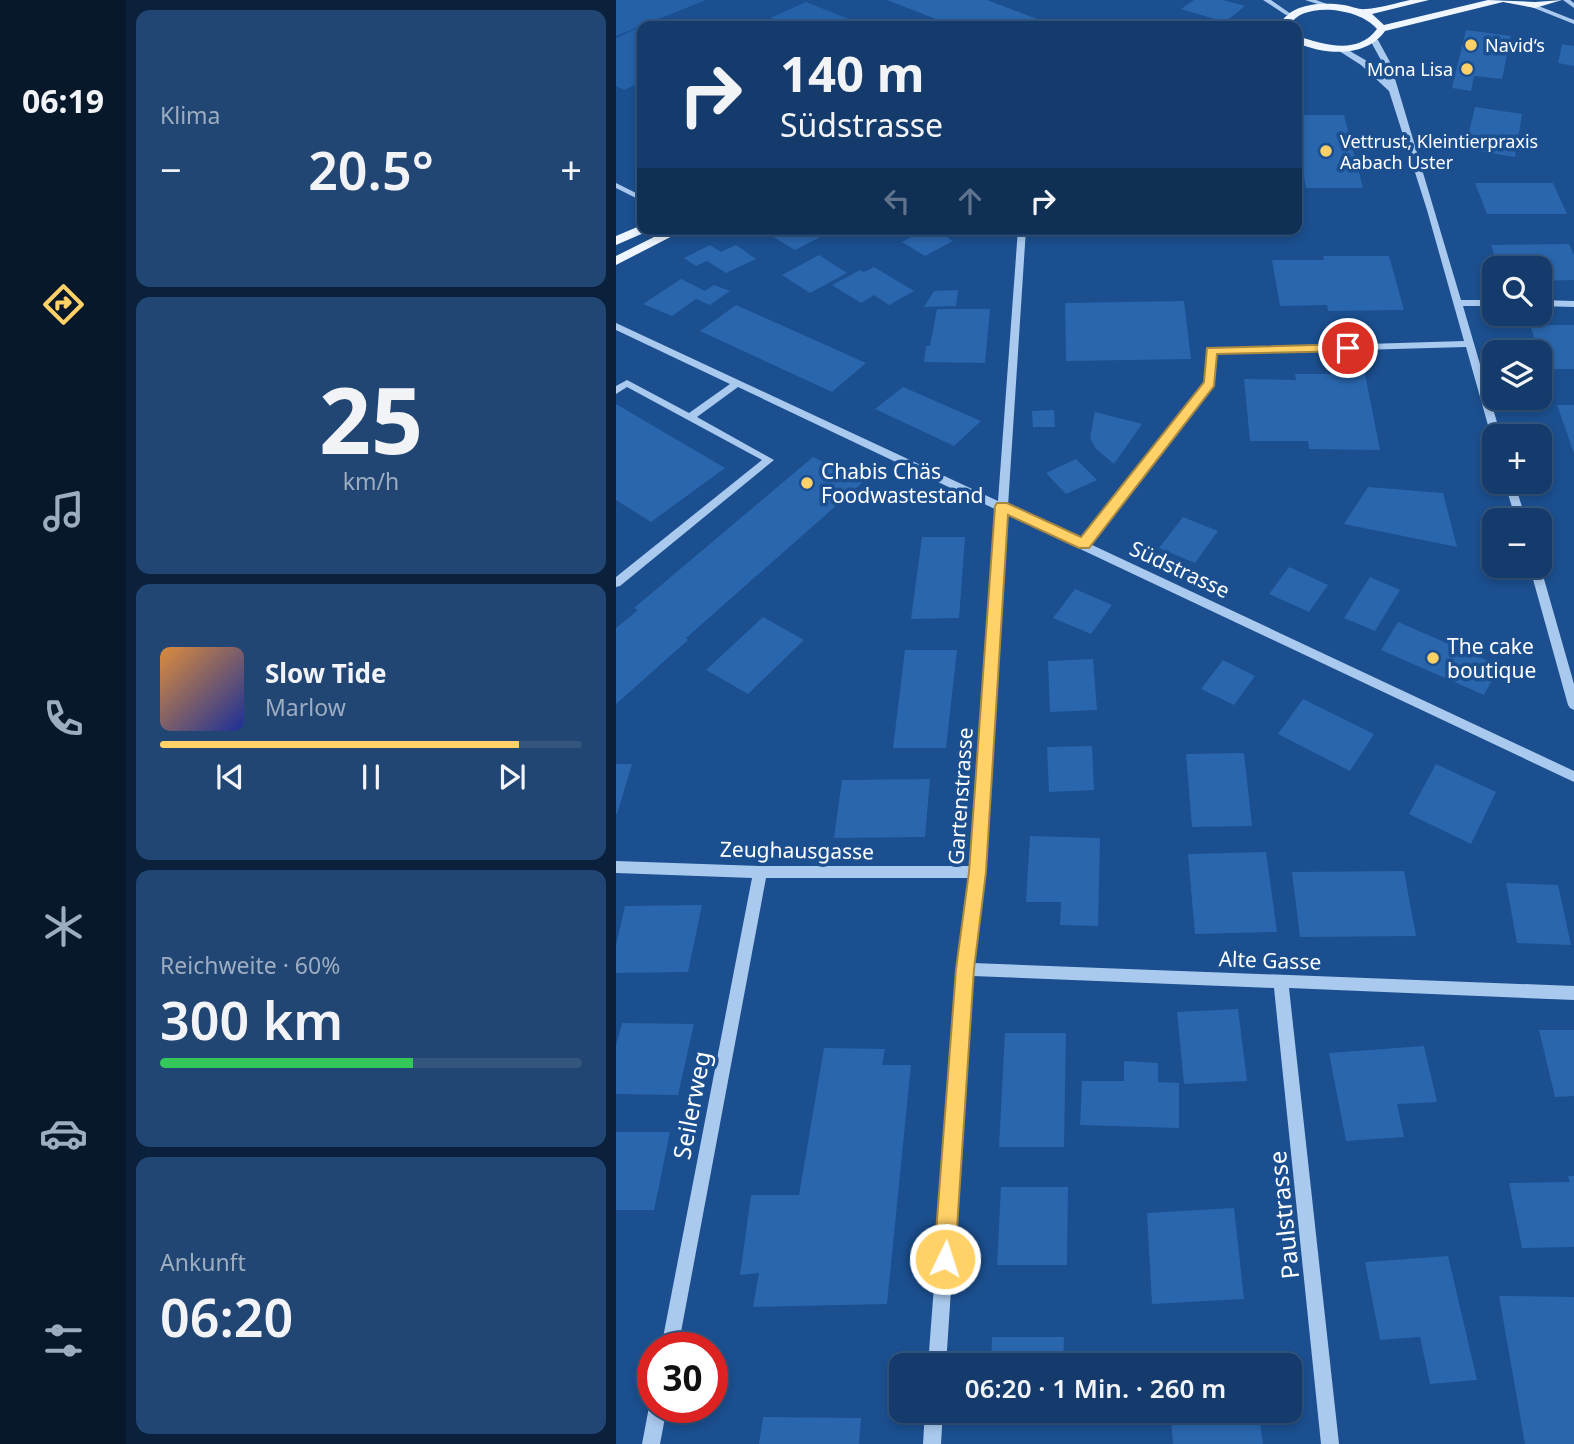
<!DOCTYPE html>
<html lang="de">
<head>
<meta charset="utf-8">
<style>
  body { margin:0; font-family:"Noto Sans",sans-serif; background:#214673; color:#f1f3f6; height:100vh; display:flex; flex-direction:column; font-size:26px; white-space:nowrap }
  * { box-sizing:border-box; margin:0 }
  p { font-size:23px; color:#9dadc1 }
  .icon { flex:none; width:38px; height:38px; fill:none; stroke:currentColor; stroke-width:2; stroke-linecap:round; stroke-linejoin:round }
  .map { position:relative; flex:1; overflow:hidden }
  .drawer { display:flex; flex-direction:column; gap:10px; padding:10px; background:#0b203b; width:490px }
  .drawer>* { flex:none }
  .guide { position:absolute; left:21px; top:21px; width:665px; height:214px; border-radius:14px; box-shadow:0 4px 10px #0003,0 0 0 2px #33557e; background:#143b6b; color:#f1f3f6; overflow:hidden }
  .fabs { position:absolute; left:866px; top:256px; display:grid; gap:14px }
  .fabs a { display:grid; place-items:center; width:70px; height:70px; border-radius:14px; background:#143b6b; box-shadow:0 4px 10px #0003,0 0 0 2px #33557e; font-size:35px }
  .speed { position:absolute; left:21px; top:1332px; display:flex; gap:14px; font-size:35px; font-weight:700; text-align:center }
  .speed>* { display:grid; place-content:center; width:91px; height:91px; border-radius:50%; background:#143b6b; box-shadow:0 4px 10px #0003,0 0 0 2px #33557e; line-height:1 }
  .speed .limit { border:10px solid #d22; background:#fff; color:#111 }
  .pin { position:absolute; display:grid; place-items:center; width:60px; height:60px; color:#fff; margin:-30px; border:4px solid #fff; border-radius:50%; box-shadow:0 2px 7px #0007 }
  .me { position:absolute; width:77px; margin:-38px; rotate:4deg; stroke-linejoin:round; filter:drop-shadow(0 0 5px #0008) }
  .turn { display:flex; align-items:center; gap:24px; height:147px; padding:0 28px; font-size:32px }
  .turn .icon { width:91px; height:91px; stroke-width:2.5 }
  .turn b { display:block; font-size:49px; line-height:60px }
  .lanes { display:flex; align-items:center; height:66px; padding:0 28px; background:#0003; justify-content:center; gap:35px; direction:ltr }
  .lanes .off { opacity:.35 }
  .big { font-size:52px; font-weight:600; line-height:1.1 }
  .drawer .card { flex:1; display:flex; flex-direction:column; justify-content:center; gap:10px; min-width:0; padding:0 24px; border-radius:14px; background:#214673 }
  .drawer .dial { align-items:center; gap:0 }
  .dial b { font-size:91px; line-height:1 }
  .song { display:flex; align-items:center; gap:21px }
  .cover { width:84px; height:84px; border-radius:10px; background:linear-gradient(135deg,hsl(30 70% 55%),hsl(230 70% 35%)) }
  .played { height:7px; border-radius:4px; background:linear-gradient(90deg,#ffd166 85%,#33557e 85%) }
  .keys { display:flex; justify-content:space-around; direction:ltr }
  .heat { display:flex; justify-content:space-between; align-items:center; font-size:38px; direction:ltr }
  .charge { height:10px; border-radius:5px; background:linear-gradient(90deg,#34c759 60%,#33557e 0) }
  .trip { position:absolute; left:273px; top:1353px; width:413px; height:70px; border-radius:14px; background:#143b6b; box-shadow:0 4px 10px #0003,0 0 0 2px #33557e; font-weight:600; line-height:70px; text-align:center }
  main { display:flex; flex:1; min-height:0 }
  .tab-bar { display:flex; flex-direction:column; width:126px; justify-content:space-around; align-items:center; background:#08182b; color:#9dadc1 }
  .tab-bar .icon { width:49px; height:49px }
  .tab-bar .on { color:#ffd166 }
  .tab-bar b { font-size:32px; color:#f1f3f6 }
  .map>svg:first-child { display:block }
  .green { fill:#2461a8 }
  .building { fill:#2a66ad }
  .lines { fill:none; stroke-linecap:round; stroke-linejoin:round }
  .minor { fill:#a9c9ee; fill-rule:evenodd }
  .major { fill:#f0f6ff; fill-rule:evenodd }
  .route { fill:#ffd166; stroke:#a68842; stroke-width:2 }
  .poi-dot { fill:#ffd166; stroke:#1b4f8f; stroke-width:2.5 }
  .labels { text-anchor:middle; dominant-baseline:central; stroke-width:7; stroke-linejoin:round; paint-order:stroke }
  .far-poi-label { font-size:18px; fill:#fff; stroke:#1b4f8f; text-anchor:start }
  .poi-label { font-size:21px; fill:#fff; stroke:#1b4f8f; text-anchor:start }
  .street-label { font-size:21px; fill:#fff; stroke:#1b4f8f }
  .near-street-label { font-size:24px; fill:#fff; stroke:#1b4f8f }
</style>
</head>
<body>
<main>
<nav class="tab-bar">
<b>06:19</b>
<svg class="icon on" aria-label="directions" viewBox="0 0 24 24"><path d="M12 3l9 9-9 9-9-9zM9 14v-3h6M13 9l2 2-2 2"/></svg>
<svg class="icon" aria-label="music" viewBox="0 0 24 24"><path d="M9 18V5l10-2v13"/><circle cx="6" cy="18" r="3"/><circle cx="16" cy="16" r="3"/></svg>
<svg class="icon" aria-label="phone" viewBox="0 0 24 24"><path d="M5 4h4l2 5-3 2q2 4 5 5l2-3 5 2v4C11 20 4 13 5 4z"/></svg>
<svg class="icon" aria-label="climate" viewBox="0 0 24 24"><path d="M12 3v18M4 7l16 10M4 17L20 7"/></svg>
<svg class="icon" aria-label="car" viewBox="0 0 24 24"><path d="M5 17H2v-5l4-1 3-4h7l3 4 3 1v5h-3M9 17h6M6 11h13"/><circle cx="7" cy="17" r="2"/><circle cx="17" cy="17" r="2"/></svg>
<svg class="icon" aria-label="filters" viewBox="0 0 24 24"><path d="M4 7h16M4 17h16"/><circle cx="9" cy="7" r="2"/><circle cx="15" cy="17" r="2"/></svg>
</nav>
<section class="drawer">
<div class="card"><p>Klima</p>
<div class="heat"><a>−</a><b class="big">20.5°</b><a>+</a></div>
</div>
<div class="card dial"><b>25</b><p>km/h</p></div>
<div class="card">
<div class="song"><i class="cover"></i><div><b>Slow Tide</b><p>Marlow</p></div></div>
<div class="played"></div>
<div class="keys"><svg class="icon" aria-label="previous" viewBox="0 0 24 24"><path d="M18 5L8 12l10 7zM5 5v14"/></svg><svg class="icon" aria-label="pause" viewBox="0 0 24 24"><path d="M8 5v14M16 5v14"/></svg><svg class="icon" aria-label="next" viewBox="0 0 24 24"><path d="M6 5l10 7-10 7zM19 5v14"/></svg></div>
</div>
<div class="card"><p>Reichweite · 60%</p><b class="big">300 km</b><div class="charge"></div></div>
<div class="card"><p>Ankunft</p><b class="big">06:20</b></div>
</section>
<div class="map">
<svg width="958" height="1444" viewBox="0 0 958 1444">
  <rect width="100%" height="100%" fill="#1b4f8f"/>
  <path class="green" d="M0 0H90L0 36Z
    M190 2 250 26H173L154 18Z
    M26 26V82L8 90 0 86V38Z"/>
  <path class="building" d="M271 0H371L440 26H338Z
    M578 0H607L629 6 609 22 565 9Z
    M850 30 895 36 886 79 858 76 855 91 836 88Z
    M946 44 958 46V66L942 63Z
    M859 107 906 114 899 157 849 149Z
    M681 115H728L747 188H690L681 141Z
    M859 183H937L951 214H871Z
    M144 229H195L206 236 179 250Z
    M310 229H318L337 241 309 256 286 242Z
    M953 244 958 255V280L924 281V268H883L875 245Z
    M94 245 105 252 120 245 140 259 110 273 91 261 80 266 68 258Z
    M203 255 231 273 194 293 166 275Z
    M707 256H773L788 310 712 311 711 305 664 306 656 260H708Z
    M258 267 298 291 273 305 258 295 245 303 216 285 244 270 248 272Z
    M65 279 89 291 98 285 114 291 94 305 80 299 56 316 27 304Z
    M342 290 340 306 308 307 318 291Z
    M568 301 575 359 450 361 449 303Z
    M120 305 250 363 216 392 84 331Z
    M321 309H374L369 363 308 362 310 346H314Z
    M914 325H958V369H929Z
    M679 374H749L764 450 693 449 692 441H634L628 379 680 380Z
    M287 387 365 421 338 446 259 409Z
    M0 404 109 468 35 522 0 500Z
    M941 405H958V453Z
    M438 410 439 427H417L416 411Z
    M479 412 526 424 498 464 480 449 474 438Z
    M197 457 247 482 70 638 72 640 0 704V628L22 610 18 608Z
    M460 459 481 480 450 494 430 473Z
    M752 487 827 493 841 547 728 524Z
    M567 517 602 531 579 563 543 548Z
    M306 537H349L343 618 295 619Z
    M673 567 712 585 693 612 653 594Z
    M754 577 784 590 759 631 728 618Z
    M459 589 496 605 475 634 437 618Z
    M147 617 188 640 132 694 90 670Z
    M782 622 884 666 868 695 765 650Z
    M289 650H341L330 748H277Z
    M477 659 481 710 434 712 432 661Z
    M607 660 639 676 618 705 585 689Z
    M687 699 758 734 734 771 662 734Z
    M476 746 478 790 433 792 431 747Z
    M628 753 636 826 576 827 570 754Z
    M0 764H16L1 814H0Z
    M820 764 880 792 855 844 793 814Z
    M314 779 309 837 218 838 226 780Z
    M414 836 484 838 482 926 444 925 445 902H410Z
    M650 852 661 932 579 934 572 854Z
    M788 871 800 936 684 937 676 872Z
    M890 883 942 885 955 945 901 943Z
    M86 905 72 972 0 973V945L9 906Z
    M622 1009 631 1081 568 1084 561 1012Z
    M6 1023 78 1024 62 1095 0 1094V1045Z
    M923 1030H958V1096L939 1097Z
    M389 1033H450L448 1147H383Z
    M808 1046 821 1102 781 1104 788 1137 730 1141 713 1053Z
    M208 1048 269 1049 266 1065H295L271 1304 137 1307 143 1273 124 1275 135 1195H183Z
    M508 1061 542 1063V1082L563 1083V1128L464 1125 466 1081H508Z
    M0 1132H54L38 1210H0Z
    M952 1176H958V1247L906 1248 893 1183 954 1182Z
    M385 1187H452L451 1265H381Z
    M618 1208 628 1299 536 1304 531 1213Z
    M832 1256 861 1380 814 1384 804 1337 764 1340 749 1262Z
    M883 1296 958 1297V1444H909Z
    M376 1337H448L447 1365H375Z
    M372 1410H447V1421H372Z
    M554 1410H642L647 1444H557Z
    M147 1417 245 1418 243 1444H143Z"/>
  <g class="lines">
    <path class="minor" d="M647 0H655L675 14 670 15Z
      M689 0H700L711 4 708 6Z
      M947 0H954L958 3V8Z
      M915 3 958 20V24L913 6 912 5Z
      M758 38 762 40 774 62 845 300H878V306H847L885 436H878V439L875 436 850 347 600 354 597 385 474 544 958 771V782L392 515 369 872 357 963 958 986V1000L673 988 723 1444H705L658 988 356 976 330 1365H312L342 969 354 878H150L62 1348H45L136 878 0 873V861L144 866H356L381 510 122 387 81 417 158 460 4 586 0 587V577L146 460 11 387 0 394V386L11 380 73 413 114 384 0 330V323L382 501 402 229H410L392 506 465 540 589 383 592 349 848 341 811 210 773 91 745 65 720 49 727 47 751 61 771 80 766 62 754 40Z
      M0 183 26 196V201L0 188Z
      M924 300 958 301V307L924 306Z
      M888 481H898L910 520H900Z
      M913 565H924L958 684V710L954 708 952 705Z
      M37 1400V1407H51L44 1444H26L33 1407Z
      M309 1410H327L325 1444H307Z"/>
    <path class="major" d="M794 0H813L756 14 768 25 872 0 919 2 946 0 919 8 887 2 769 31C750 58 709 55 681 43V36C707 44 741 56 761 29 745 8 686 0 673 26H663C674 3 705 2 728 5 735 6 743 10 750 9 765 8 780 3 794 0Z
      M26 225V229H32L30 232 0 245V236Z
      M54 229H70L0 265V256Z"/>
  </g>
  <path class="route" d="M732 344 738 348 736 351 601 354 598 386 473 548H463L392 515 370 872 358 969 339 1259 336 1267 329 1270 321 1267 318 1259 340 969 353 872 379 506 381 503H391L465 537 588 382 591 348Z"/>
  <g class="poi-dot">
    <circle cx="855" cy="45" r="7"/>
    <circle cx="851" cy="69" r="7"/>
    <circle cx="710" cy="151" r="7"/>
    <circle cx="191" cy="483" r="7"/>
    <circle cx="817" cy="658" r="7"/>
  </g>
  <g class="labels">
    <g class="far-poi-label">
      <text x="869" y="45">Navid‘s</text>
      <text x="837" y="69" text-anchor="end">Mona Lisa</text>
      <text x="724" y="141">Vettrust, Kleintierpraxis<tspan x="724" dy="21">Aabach Uster</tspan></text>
    </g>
    <g class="poi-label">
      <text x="205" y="471">Chabis Chäs<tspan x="205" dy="24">Foodwastestand</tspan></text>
      <text x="831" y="646">The cake<tspan x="831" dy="24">boutique</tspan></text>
    </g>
    <g class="street-label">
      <text transform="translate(564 569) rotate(25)">Südstrasse</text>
      <text transform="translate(344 796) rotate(-86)">Gartenstrasse</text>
      <text transform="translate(181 850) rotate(1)">Zeughausgasse</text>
      <text transform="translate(654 960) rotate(2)">Alte Gasse</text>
    </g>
    <g class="near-street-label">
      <text transform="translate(75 1105) rotate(-79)">Seilerweg</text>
      <text transform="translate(667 1215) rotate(-96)">Paulstrasse</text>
    </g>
  </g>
</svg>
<div class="fabs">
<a><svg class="icon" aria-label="search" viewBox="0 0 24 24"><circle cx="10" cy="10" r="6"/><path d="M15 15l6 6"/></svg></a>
<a><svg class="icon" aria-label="layers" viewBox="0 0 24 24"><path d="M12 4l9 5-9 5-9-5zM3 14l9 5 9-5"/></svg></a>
<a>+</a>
<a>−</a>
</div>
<div class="speed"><div class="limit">30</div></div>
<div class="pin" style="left:732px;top:348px;background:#d93025"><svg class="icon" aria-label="arrive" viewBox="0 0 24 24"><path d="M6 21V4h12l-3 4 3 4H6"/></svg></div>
<svg class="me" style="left:329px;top:1259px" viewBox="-20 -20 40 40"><circle r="17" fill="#ffd166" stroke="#fff" stroke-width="3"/><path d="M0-11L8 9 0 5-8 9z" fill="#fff"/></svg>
<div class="trip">06:20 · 1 Min. · 260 m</div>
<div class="guide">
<div class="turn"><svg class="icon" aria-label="right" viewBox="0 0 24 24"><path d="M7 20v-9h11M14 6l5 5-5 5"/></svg><div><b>140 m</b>Südstrasse</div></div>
<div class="lanes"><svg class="icon off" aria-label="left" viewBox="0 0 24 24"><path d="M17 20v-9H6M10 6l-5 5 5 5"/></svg><svg class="icon off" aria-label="ahead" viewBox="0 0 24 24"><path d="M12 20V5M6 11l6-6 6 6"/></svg><svg class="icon" aria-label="right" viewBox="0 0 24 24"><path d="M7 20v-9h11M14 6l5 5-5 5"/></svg></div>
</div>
</div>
</main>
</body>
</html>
